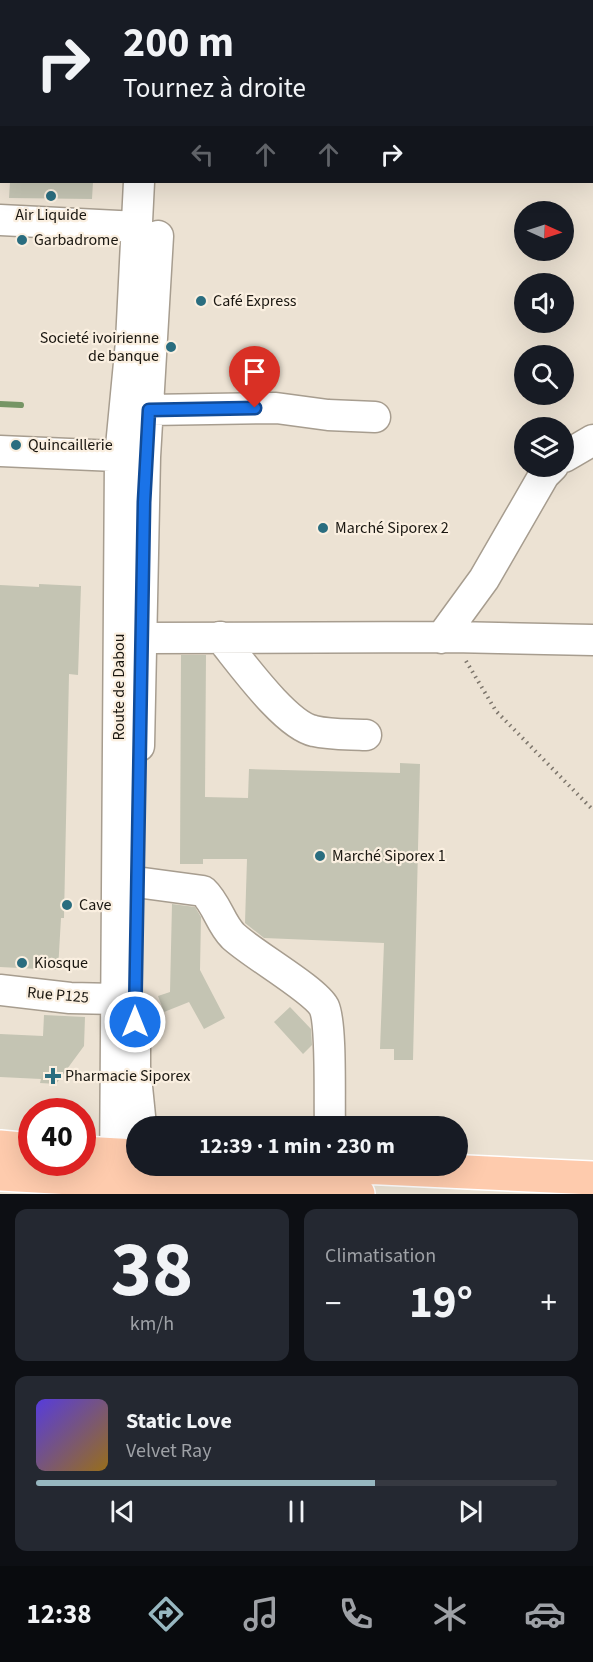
<!DOCTYPE html>
<html lang="fr">
<head>
<meta charset="utf-8">
<style>
  body { margin:0; font-family:"Source Sans 3",sans-serif; background:#242831; color:#f1f3f6; height:100vh; display:flex; flex-direction:column; font-size:22px; white-space:nowrap }
  * { box-sizing:border-box; margin:0 }
  p { font-size:20px; color:#9ea1a6 }
  .icon { flex:none; width:33px; height:33px; fill:none; stroke:currentColor; stroke-width:2; stroke-linecap:round; stroke-linejoin:round }
  .map { position:relative; height:1194px; overflow:hidden }
  .side { display:flex; flex-direction:column; gap:15px; padding:15px; background:#0d0f14; flex:1 }
  .side>* { flex:none }
  .hud { position:absolute; left:0px; top:0px; width:594px; height:183px; box-shadow:0 6px 24px #0002; background:#171b24; color:#f1f3f6; overflow:hidden }
  .needle { width:39px; rotate:93deg }
  .controls { position:absolute; left:514px; top:201px; display:grid; gap:12px }
  .controls a { display:grid; place-items:center; width:60px; height:60px; border-radius:50%; background:#171b24; box-shadow:0 6px 24px #0002; font-size:30px }
  .speed { position:absolute; left:18px; top:1098px; display:flex; gap:12px; font-size:30px; font-weight:700; text-align:center }
  .speed>* { display:grid; place-content:center; width:78px; height:78px; border-radius:50%; background:#171b24; box-shadow:0 6px 24px #0002; line-height:1 }
  .speed .limit { border:9px solid #d22; background:#fff; color:#111 }
  .pin { position:absolute; display:grid; place-items:center; width:51px; height:51px; color:#fff; margin:-62px -26px; border-radius:50% 50% 50% 0; rotate:-45deg; box-shadow:0 0 6px #0007 }
  .pin .icon { rotate:45deg }
  .me { position:absolute; width:66px; margin:-33px; rotate:0deg; stroke-linejoin:round; filter:drop-shadow(0 0 4px #0008) }
  .turn { display:flex; align-items:center; gap:21px; height:126px; padding:0 24px; font-size:27px }
  .turn .icon { width:78px; height:78px; stroke-width:2.5 }
  .turn b { display:block; font-size:42px; line-height:51px }
  .lanes { display:flex; align-items:center; height:57px; padding:0 24px; background:#0003; justify-content:center; gap:30px; direction:ltr }
  .lanes .off { opacity:.35 }
  .big { font-size:45px; font-weight:700; line-height:1.1 }
  .side .tile { flex:1; display:flex; flex-direction:column; justify-content:center; gap:9px; min-width:0; padding:0 21px; border-radius:12px; background:#242831 }
  .side .dial { align-items:center; gap:0 }
  .dial b { font-size:78px; line-height:1 }
  .song { display:flex; align-items:center; gap:18px }
  .cover { width:72px; height:72px; border-radius:9px; background:linear-gradient(135deg,hsl(250 70% 55%),hsl(40 70% 35%)) }
  .played { height:6px; border-radius:3px; background:linear-gradient(90deg,#97b7c0 65%,#363941 65%) }
  .keys { display:flex; justify-content:space-around; direction:ltr }
  .heat { display:flex; justify-content:space-between; align-items:center; font-size:33px; direction:ltr }
  .side .tiles { flex:1; display:grid; gap:15px; grid-template-columns:1fr 1fr }
  .tile:last-child { grid-column:span 2 }
  .trip { position:absolute; left:126px; top:1116px; width:342px; height:60px; border-radius:30px; background:#171b24; box-shadow:0 6px 24px #0002; font-weight:700; line-height:60px; text-align:center }
  .tab-bar { display:flex; height:96px; justify-content:space-around; align-items:center; background:#090b0e; color:#9ea1a6 }
  .tab-bar .icon { width:42px; height:42px }
  .tab-bar .active { color:#97b7c0 }
  .tab-bar b { font-size:27px; color:#f1f3f6 }
  .map>svg:first-child { display:block }
  .lines { fill:none; stroke-linecap:round; stroke-linejoin:round }
  .stream { stroke:#769565; stroke-width:6 }
  .building { fill:#c4c4b3 }
  .minor-casing { stroke:#a79d8f; stroke-width:33 }
  .major-casing { stroke:#fff; stroke-width:36 }
  .path { stroke:#7d766c; stroke-width:4; stroke-dasharray:1.5 4.5; stroke-linecap:butt }
  .minor { stroke:#fff; stroke-width:30 }
  .major { stroke:#fecbad; stroke-width:33 }
  .route-casing { stroke:#114b97; stroke-width:15 }
  .route { stroke:#1a73e8; stroke-width:10 }
  .poi-dot { fill:#2a6d7f; stroke:#faefe0; stroke-width:2 }
  .labels { text-anchor:middle; dominant-baseline:central; stroke-width:4.5; stroke-linejoin:round; paint-order:stroke }
  .poi-label { font-size:16px; fill:#191610; stroke:#faefe0; text-anchor:start }
  .street-label { font-size:16px; fill:#191610; stroke:#faefe0 }
</style>
</head>
<body>
<div class="map">
<svg width="593" height="1194" viewBox="0 0 593 1194">
  <rect width="100%" height="100%" fill="#ece2d3"/>
  <g class="lines">
    <path class="stream" d="M0 404 21 405"/>
  </g>
  <path class="building" d="M10 182H93L92 199 9 198Z
    M39 584 81 586 78 675 69 674 64 918H61L58 970 0 967V585L39 587Z
    M181 655H206L205 797 248 798 249 769 400 773V763L420 764 413 1060H394V1049H380L384 943 264 938 245 923 247 859H203V864H180Z
    M172 904 195 907 201 917 200 970 225 1018 204 1029 189 1002 164 1012 158 996 170 992Z
    M290 1007 311 1029 312 1045 303 1054 274 1022Z
    M44 1015 85 1017 84 1046 56 1084 40 1083 41 1079 0 1077V1034L43 1036Z"/>
  <g class="lines">
    <g class="minor-casing">
      <path id="minor" d="M162 2V0
        M0 220 138 227
        M149 410 276 408 328 415 375 417
        M0 451 139 457
        M564 457 593 440
        M220 637C240 661 285 725 314 731 331 735 349 734 366 735
        M142 638 452 637 593 640
        M441 638 484 579 544 475 553 466
        M139 746 145 457 158 236
        M136 882 203 891C217 904 220 923 233 936 252 954 314 989 324 1007 332 1024 329 1104 330 1126
        M0 990 70 998 116 999
        M135 1031V1067L141 1126
        M115 1180 120 457 131 342 139 182"/>
    </g>
    <g class="major-casing">
      <path id="major" d="M0 1147 32 1150
        M82 1153 136 1156
        M339 1166 593 1178
        M0 1174 358 1194"/>
    </g>
    <path class="path" d="M466 661 496 711 593 810"/>
    <use href="#minor" class="minor"/>
    <use href="#major" class="major"/>
  </g>
  <g class="lines">
    <g class="route-casing">
      <path id="route" d="M135 1022 144 502 149 410 255 408"/>
    </g>
    <use href="#route" class="route"/>
  </g>
  <g class="poi-dot">
    <circle cx="51" cy="196" r="6"/>
    <circle cx="22" cy="240" r="6"/>
    <circle cx="201" cy="301" r="6"/>
    <circle cx="171" cy="347" r="6"/>
    <circle cx="16" cy="445" r="6"/>
    <circle cx="323" cy="528" r="6"/>
    <circle cx="320" cy="856" r="6"/>
    <circle cx="67" cy="905" r="6"/>
    <circle cx="22" cy="963" r="6"/>
    <path d="M50 1067h6v6h6v6h-6v6h-6v-6h-6v-6h6z"/>
  </g>
  <g class="labels">
    <g class="poi-label">
      <text x="51" y="215" text-anchor="middle">Air Liquide</text>
      <text x="34" y="240">Garbadrome</text>
      <text x="213" y="301">Café Express</text>
      <text x="159" y="338" text-anchor="end">Societé ivoirienne<tspan x="159" dy="18">de banque</tspan></text>
      <text x="28" y="445">Quincaillerie</text>
      <text x="335" y="528">Marché Siporex 2</text>
      <text x="332" y="856">Marché Siporex 1</text>
      <text x="79" y="905">Cave</text>
      <text x="34" y="963">Kiosque</text>
      <text x="65" y="1076">Pharmacie Siporex</text>
    </g>
    <g class="street-label">
      <text transform="translate(119 687) rotate(-90)">Route de Dabou</text>
      <text transform="translate(58 995) rotate(5)">Rue P125</text>
    </g>
  </g>
</svg>
<div class="controls">
<a><svg class="needle" viewBox="-14 -14 28 28"><path d="M0-13l5 13h-10z" fill="#e53935"/><path d="M0 13l5-13h-10z" fill="#9ea1a6"/></svg></a>
<a><svg class="icon" aria-label="sound" viewBox="0 0 24 24"><path d="M4 9h4l5-4v14l-5-4H4zM17 9q2 3 0 6"/></svg></a>
<a><svg class="icon" aria-label="search" viewBox="0 0 24 24"><circle cx="10" cy="10" r="6"/><path d="M15 15l6 6"/></svg></a>
<a><svg class="icon" aria-label="layers" viewBox="0 0 24 24"><path d="M12 4l9 5-9 5-9-5zM3 14l9 5 9-5"/></svg></a>
</div>
<div class="speed"><div class="limit">40</div></div>
<div class="pin" style="left:255px;top:408px;background:#d93025"><svg class="icon" aria-label="arrive" viewBox="0 0 24 24"><path d="M6 21V4h12l-3 4 3 4H6"/></svg></div>
<svg class="me" style="left:135px;top:1022px" viewBox="-20 -20 40 40"><circle r="17" fill="#1a73e8" stroke="#fff" stroke-width="3"/><path d="M0-11L8 9 0 5-8 9z" fill="#fff"/></svg>
<div class="trip">12:39 · 1 min · 230 m</div>
<div class="hud">
<div class="turn"><svg class="icon" aria-label="right" viewBox="0 0 24 24"><path d="M7 20v-9h11M14 6l5 5-5 5"/></svg><div><b>200 m</b>Tournez à droite</div></div>
<div class="lanes"><svg class="icon off" aria-label="left" viewBox="0 0 24 24"><path d="M17 20v-9H6M10 6l-5 5 5 5"/></svg><svg class="icon off" aria-label="ahead" viewBox="0 0 24 24"><path d="M12 20V5M6 11l6-6 6 6"/></svg><svg class="icon off" aria-label="ahead" viewBox="0 0 24 24"><path d="M12 20V5M6 11l6-6 6 6"/></svg><svg class="icon" aria-label="right" viewBox="0 0 24 24"><path d="M7 20v-9h11M14 6l5 5-5 5"/></svg></div>
</div>
</div>
<section class="side">
<div class="tiles">
<div class="tile dial"><b>38</b><p>km/h</p></div>
<div class="tile"><p>Climatisation</p>
<div class="heat"><a>−</a><b class="big">19°</b><a>+</a></div>
</div>
<div class="tile">
<div class="song"><i class="cover"></i><div><b>Static Love</b><p>Velvet Ray</p></div></div>
<div class="played"></div>
<div class="keys"><svg class="icon" aria-label="previous" viewBox="0 0 24 24"><path d="M18 5L8 12l10 7zM5 5v14"/></svg><svg class="icon" aria-label="pause" viewBox="0 0 24 24"><path d="M8 5v14M16 5v14"/></svg><svg class="icon" aria-label="next" viewBox="0 0 24 24"><path d="M6 5l10 7-10 7zM19 5v14"/></svg></div>
</div>
</div>
</section>
<nav class="tab-bar">
<b>12:38</b>
<svg class="icon active" aria-label="directions" viewBox="0 0 24 24"><path d="M12 3l9 9-9 9-9-9zM9 14v-3h6M13 9l2 2-2 2"/></svg>
<svg class="icon" aria-label="music" viewBox="0 0 24 24"><path d="M9 18V5l10-2v13"/><circle cx="6" cy="18" r="3"/><circle cx="16" cy="16" r="3"/></svg>
<svg class="icon" aria-label="phone" viewBox="0 0 24 24"><path d="M5 4h4l2 5-3 2q2 4 5 5l2-3 5 2v4C11 20 4 13 5 4z"/></svg>
<svg class="icon" aria-label="climate" viewBox="0 0 24 24"><path d="M12 3v18M4 7l16 10M4 17L20 7"/></svg>
<svg class="icon" aria-label="car" viewBox="0 0 24 24"><path d="M5 17H2v-5l4-1 3-4h7l3 4 3 1v5h-3M9 17h6M6 11h13"/><circle cx="7" cy="17" r="2"/><circle cx="17" cy="17" r="2"/></svg>
</nav>
</body>
</html>
